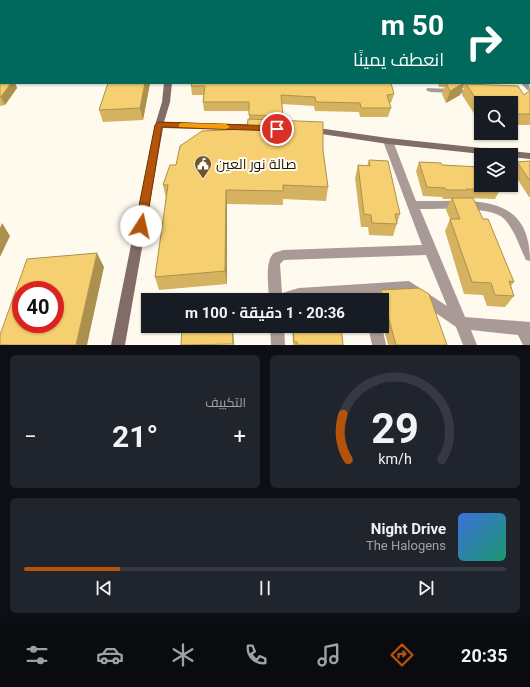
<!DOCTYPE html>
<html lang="ar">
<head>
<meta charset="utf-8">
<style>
  body { margin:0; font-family:Roboto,Cairo,sans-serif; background:#20242c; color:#f1f3f6; direction:rtl; height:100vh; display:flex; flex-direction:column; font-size:15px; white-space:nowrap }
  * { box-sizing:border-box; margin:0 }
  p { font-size:13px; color:#9ea1a6 }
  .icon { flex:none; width:22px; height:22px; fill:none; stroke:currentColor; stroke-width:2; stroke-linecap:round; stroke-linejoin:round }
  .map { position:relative; height:345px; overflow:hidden; direction:ltr }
  .sheet { display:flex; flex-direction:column; gap:10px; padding:10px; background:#0d0f14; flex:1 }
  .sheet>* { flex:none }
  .top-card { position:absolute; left:0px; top:0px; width:530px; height:84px; box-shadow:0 1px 3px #0004; direction:rtl; background:#00695c; color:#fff; overflow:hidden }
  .controls { position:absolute; left:474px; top:96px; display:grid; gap:8px }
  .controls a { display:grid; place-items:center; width:44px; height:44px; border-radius:0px; background:#171b24; box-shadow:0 1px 3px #0004; font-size:20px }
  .speed { position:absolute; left:12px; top:281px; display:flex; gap:8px; font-size:20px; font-weight:700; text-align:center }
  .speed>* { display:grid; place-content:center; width:52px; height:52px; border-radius:50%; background:#171b24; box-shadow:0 1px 3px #0004; line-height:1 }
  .speed .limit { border:6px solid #d22; background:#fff; color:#111 }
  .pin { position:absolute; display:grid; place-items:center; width:34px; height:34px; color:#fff; margin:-17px; border:2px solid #fff; border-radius:50%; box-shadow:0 1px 4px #0007 }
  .me { position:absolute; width:44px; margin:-22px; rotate:10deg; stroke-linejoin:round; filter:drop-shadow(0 0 3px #0008) }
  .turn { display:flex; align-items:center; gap:14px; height:84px; padding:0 20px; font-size:18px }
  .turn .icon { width:52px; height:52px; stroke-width:2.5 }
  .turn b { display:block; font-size:28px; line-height:34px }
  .big { font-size:30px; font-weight:700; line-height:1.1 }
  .sheet .tile { flex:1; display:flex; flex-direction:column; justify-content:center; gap:6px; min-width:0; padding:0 14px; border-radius:6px; background:#20242c }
  .sheet .dial { align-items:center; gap:0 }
  .dial svg { height:104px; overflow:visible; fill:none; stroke:#363941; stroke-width:7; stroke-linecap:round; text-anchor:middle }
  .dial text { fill:#f1f3f6; stroke:none }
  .song { display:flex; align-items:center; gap:12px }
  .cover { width:48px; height:48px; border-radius:6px; background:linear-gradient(135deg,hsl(220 70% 55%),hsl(160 70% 35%)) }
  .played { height:4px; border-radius:2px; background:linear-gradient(90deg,#b45309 20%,#363941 20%) }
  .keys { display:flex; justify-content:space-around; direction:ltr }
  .heat { display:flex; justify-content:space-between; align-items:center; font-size:22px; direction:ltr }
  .sheet .tiles { flex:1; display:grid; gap:10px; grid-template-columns:1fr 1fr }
  .tile:last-child { grid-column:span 2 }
  .trip { position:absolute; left:141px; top:293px; width:248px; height:40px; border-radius:0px; background:#171b24; box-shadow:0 1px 3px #0004; font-weight:700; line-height:40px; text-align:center; direction:rtl }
  .tab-bar { display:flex; height:64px; justify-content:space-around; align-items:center; background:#090b0e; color:#9ea1a6 }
  .tab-bar .icon { width:28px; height:28px }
  .tab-bar .active { color:#b45309 }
  .tab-bar b { font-size:18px; color:#f1f3f6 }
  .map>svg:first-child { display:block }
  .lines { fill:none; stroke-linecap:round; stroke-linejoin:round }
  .lane { fill:#a99a97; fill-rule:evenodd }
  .street { fill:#a99a97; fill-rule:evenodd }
  .secondary { fill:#816c68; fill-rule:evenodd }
  .wall { fill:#d4b260 }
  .shaded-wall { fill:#ac914e }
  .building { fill:#f6cf70; stroke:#ac914e; fill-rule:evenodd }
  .route { fill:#b45309; stroke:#753606 }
  .slow { fill:#f59e0b }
  .labels { text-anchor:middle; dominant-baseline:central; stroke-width:4; stroke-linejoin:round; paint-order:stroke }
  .poi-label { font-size:14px; fill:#1d180e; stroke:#fffaee; text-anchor:start }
</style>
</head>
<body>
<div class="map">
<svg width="530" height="345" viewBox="0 0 530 345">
  <rect width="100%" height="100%" fill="#fffaee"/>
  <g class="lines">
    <path class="lane" d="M0 69H1V73H0Z"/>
    <path class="street" d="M303 0H309V1H303Z
      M521 83H529L530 90H527Z
      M427 88 477 90 481 92 477 94 430 92 426 90Z
      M388 138 393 141 416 201C467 202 530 189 530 261L526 260C519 246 514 227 502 217 488 206 438 209 420 209L465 317 530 322V345H523L518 335 471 330 477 345H463L456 327 407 293 374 295 376 300H362L361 296 298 300H269C269 288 264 261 274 253 276 252 281 251 283 250L422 245 383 141ZM426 255 447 306 409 281 299 288 282 293 280 264 284 260Z
      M270 326H284L285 345H271Z
      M368 326H382L386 345H372Z"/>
    <path class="secondary" d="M182 0H188V1H182Z
      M164 83H172L170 102 164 122 261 125 265 128 261 131 163 128 125 345H111L155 125 162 102Z
      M311 127 388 138 530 153V159L511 157V155H491L388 144 308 132 307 130Z"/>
  </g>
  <path class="wall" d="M50 0H113L107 1H50Z
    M411 0H530V68H529V1H411Z
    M0 80 1 83H15L17 88 5 105 0 106Z
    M108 83H150L143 120 103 122 99 110Z
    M192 83 394 94 391 103H389L391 108 388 117H360L359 112 315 111 314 106 282 104 283 121 323 150 328 187 326 201 283 199V205L227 204V284L159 290 155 277 166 198 163 185 176 165 247 129 249 119V111H204L203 102 204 95H192L191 86Z
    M416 83H479V85L524 95 530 90V125H511V103H481V124L462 95 464 88H463L460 95 446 103 442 94 444 87H439L438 84H416Z
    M369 160 400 214 393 236 369 235 368 227H361L355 178 358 165 367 166Z
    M530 161V197H529L512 171 517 162Z
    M419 162 442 165 500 190 495 199 463 198 483 219 514 282 511 286 514 296 505 307 487 306 483 295 464 294 445 231 450 219 446 210 451 199H443L442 197 423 196 416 171Z
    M381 290 447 345H388L382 320V300H378Z
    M292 326H341L343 345H293Z"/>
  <path class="shaded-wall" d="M89 0H113L107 1H89Z
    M0 32H1V46H0Z
    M11 83H15L17 88 5 105 1 97Z
    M145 83H150L143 120 140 108Z
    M464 83 460 95 446 103 450 91Z
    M226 190 227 204V284L225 271Z
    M2 223 10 236 0 257V228Z
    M97 253 104 267 87 345H76Z
    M232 326H233L234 345H233Z"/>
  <path class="building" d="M0 0 5 1H1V32H0Z
    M197 0H283V1H197Z
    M416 0H530V56L529 55V1H417Z
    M0 80H1V83H11L1 97H0Z
    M108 83H145L140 108 99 110Z
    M192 83H391L394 94 387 95 391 108H361L360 103 316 102 315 97 281 95 283 116 249 115V102H203L205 86H191Z
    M446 83H464L450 91Z
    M466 84 518 86 524 95 530 90V114H511V103H481V106Z
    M248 119 323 122V150L328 187 283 185V191L226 190 225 271 155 277 168 185H163L170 165H176L180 146 202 131 247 129Z
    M369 160 388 161 400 214H395L397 224 372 223 371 215 364 214 358 165 370 166Z
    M530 161V181L517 162Z
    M419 162 441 163 442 165 481 167V185H498L500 190 466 189 467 190H446L445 188 427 187Z
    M452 198H473L483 219H488L514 282 509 281 514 296 495 295 491 283 472 282 450 219H460Z
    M97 253 76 345H0V335L27 259ZM21 290H55V324H21Z
    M419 288 429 294 447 345H396L381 290Z
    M182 326H232L233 344 181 345Z
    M293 326H341L343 345H298L297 342H294Z"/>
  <path class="route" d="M159 122 277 126 281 129 277 131 162 127 146 226 144 229H137L135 226 155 125Z"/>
  <path class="slow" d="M182 123 226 124 230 127 226 129 179 127V124Z"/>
  <defs>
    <g id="civic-pin" transform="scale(0.9)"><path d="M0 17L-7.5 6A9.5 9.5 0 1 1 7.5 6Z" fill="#715427" stroke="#fffaee"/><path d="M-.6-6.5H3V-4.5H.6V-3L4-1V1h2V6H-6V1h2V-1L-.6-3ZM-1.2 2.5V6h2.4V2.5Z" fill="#fff"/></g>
  </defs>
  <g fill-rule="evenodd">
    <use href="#civic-pin" x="203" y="164"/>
  </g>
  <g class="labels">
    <g class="poi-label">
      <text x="216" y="164">صالة نور العين</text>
    </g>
  </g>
</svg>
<div class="controls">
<a><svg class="icon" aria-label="search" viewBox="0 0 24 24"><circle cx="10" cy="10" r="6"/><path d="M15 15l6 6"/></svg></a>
<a><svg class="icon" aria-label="layers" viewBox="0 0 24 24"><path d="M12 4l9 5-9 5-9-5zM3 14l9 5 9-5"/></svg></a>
</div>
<div class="speed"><div class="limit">40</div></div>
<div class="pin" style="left:277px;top:129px;background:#d93025"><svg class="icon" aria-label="arrive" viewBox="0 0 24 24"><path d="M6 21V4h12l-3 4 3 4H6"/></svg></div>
<svg class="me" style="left:141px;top:226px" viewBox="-20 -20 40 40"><circle r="19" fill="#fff"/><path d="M0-13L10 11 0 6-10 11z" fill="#b45309"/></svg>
<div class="trip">20:36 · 1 دقيقة · 100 m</div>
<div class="top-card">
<div class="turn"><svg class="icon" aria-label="right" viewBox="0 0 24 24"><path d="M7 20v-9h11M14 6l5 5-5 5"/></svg><div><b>50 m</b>انعطف يمينًا</div></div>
</div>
</div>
<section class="sheet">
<div class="tiles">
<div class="tile dial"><svg viewBox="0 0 100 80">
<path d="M14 69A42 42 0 1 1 86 69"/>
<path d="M14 69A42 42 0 0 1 10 34" stroke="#b45309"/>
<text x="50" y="56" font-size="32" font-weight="700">29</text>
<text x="50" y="72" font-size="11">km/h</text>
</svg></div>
<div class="tile"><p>التكييف</p>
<div class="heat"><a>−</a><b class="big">21°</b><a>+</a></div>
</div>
<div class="tile">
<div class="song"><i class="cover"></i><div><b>Night Drive</b><p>The Halogens</p></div></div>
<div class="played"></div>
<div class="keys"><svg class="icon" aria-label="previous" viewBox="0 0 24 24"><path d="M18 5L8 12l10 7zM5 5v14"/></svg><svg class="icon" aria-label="pause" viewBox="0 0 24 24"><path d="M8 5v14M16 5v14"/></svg><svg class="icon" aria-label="next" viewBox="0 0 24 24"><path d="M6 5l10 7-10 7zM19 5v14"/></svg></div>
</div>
</div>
</section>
<nav class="tab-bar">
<b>20:35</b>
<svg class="icon active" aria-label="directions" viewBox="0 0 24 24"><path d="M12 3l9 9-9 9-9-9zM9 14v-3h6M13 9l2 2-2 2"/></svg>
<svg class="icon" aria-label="music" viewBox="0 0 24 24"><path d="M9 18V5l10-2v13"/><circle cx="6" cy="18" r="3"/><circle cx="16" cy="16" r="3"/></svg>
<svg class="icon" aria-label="phone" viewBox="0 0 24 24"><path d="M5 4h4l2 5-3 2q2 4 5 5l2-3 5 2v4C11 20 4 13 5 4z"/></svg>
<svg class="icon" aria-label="climate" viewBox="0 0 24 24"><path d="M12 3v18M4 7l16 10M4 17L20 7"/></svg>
<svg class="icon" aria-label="car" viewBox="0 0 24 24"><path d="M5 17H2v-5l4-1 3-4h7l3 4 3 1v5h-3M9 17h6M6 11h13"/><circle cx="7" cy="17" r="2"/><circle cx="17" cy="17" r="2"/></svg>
<svg class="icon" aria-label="filters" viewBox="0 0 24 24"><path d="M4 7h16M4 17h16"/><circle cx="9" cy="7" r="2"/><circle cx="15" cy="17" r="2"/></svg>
</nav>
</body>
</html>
